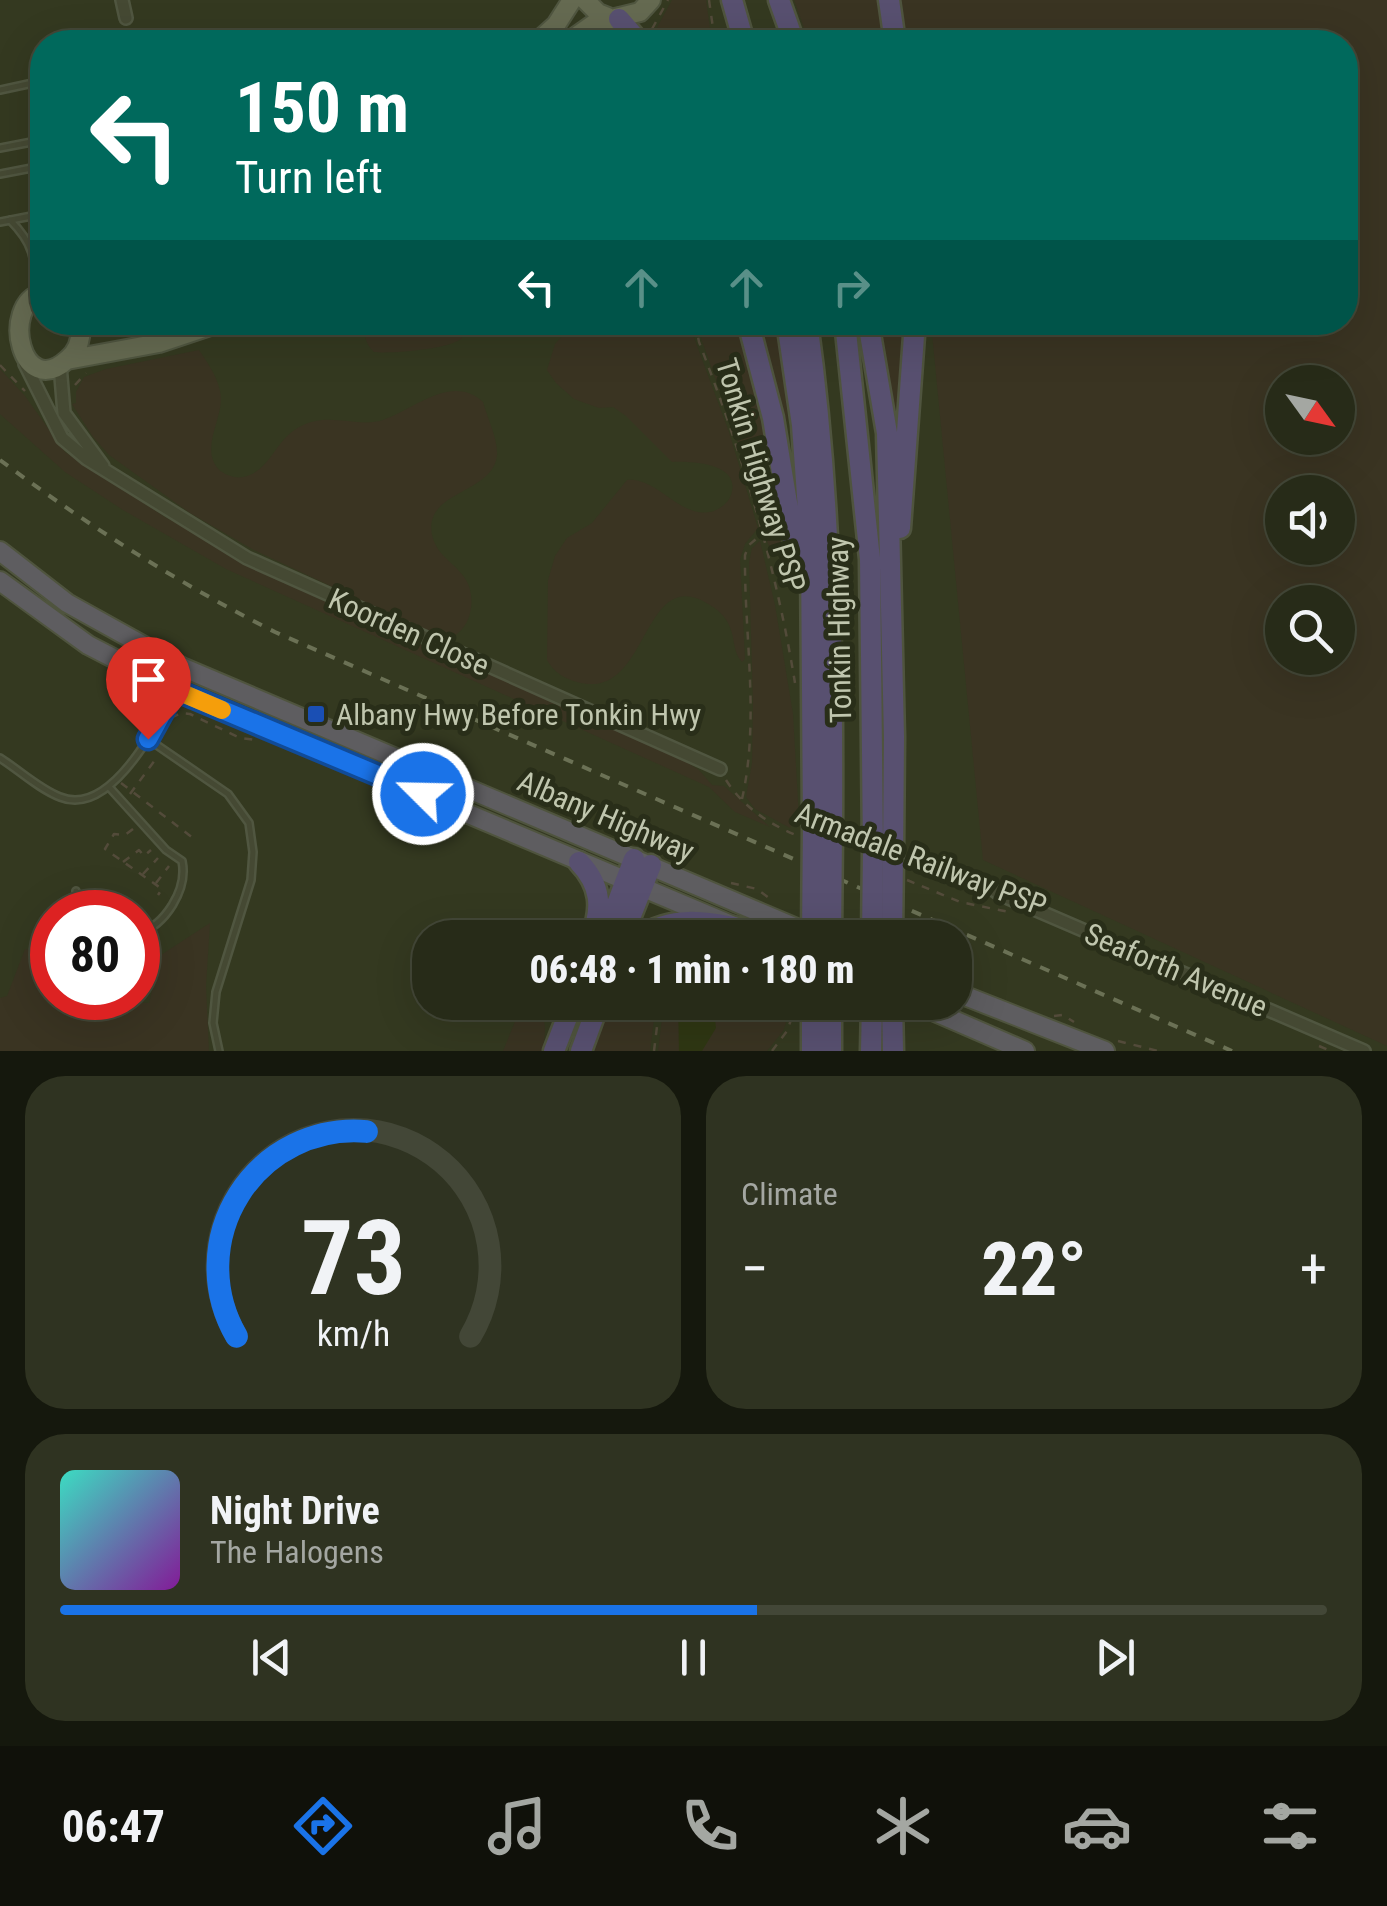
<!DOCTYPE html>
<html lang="en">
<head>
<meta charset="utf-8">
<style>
  body { margin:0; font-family:"Roboto Condensed",sans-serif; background:#2f3321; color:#f1f3f6; height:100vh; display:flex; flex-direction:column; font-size:38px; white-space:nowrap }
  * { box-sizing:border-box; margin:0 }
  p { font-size:32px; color:#a4a7a2 }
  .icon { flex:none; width:55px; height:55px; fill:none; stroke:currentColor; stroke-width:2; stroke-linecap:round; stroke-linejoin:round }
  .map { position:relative; height:1051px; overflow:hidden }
  .details { display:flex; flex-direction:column; gap:25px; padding:25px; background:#15180d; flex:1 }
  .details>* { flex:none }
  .banner { position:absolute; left:30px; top:30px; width:1328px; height:305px; border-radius:40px; box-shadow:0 10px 40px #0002,0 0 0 2px #434737; background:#00695c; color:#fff; overflow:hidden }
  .needle { width:65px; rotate:123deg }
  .fabs { position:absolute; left:1265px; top:365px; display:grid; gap:20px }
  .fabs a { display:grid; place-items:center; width:90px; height:90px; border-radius:50%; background:#272b18; box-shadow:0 10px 40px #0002,0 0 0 2px #434737; font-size:50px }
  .speed { position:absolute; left:30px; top:890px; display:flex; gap:20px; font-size:50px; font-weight:700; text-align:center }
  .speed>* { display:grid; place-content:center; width:130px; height:130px; border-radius:50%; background:#272b18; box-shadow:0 10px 40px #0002,0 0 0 2px #434737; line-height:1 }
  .speed .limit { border:15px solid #d22; background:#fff; color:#111 }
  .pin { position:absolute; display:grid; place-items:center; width:85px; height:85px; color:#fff; margin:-102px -42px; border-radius:50% 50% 50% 0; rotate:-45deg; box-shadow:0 0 10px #0007 }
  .pin .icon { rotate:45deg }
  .me { position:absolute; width:110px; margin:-55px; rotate:293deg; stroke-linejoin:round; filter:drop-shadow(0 0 8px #0008) }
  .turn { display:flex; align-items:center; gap:35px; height:210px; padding:0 40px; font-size:45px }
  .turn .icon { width:130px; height:130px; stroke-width:2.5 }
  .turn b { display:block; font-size:70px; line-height:85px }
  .lanes { display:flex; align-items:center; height:95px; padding:0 40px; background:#0003; justify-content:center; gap:50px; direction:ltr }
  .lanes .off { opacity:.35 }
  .big { font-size:75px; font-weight:800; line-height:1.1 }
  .details .tile { flex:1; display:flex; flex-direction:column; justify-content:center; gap:15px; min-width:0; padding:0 35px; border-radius:40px; background:#2f3321 }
  .details .dial { align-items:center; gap:0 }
  .dial svg { height:260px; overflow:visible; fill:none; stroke:#434737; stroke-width:7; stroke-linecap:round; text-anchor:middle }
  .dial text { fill:#f1f3f6; stroke:none }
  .song { display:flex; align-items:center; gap:30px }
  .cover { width:120px; height:120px; border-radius:15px; background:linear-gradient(135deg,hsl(170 70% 55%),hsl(290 70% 35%)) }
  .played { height:10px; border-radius:5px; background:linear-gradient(90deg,#1a73e8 55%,#434737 55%) }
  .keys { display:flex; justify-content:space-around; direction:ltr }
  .heat { display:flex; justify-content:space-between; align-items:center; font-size:55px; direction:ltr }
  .details .tiles { flex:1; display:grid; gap:25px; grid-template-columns:1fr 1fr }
  .tile:last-child { grid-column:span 2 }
  .trip { position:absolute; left:412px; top:920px; width:560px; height:100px; border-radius:40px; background:#272b18; box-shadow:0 10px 40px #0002,0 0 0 2px #434737; font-weight:800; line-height:100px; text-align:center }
  .tab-bar { display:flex; height:160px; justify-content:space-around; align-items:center; background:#10110a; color:#a4a7a2 }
  .tab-bar .icon { width:70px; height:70px }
  .tab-bar .on { color:#1a73e8 }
  .tab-bar b { font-size:45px; color:#f1f3f6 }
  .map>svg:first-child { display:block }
  .green { fill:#3a3422; fill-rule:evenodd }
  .water { fill:#2f3713 }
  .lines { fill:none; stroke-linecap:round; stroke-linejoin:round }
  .service-casing { stroke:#505640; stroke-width:10 }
  .minor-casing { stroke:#505640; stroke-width:16 }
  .primary-casing { stroke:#505640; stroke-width:22 }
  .trunk-casing { stroke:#4f543e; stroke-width:22 }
  .motorway-casing { stroke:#4f543e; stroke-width:25 }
  .path { stroke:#534b3a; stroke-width:2.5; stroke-dasharray:8 8; stroke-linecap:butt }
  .service { stroke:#454933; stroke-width:5 }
  .minor { stroke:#454933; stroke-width:11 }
  .primary { stroke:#656a51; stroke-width:18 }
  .trunk { stroke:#5e5d60; stroke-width:18 }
  .motorway { stroke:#585070; stroke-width:20 }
  .rail { stroke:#6b7155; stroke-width:4; stroke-dasharray:10 10; stroke-linecap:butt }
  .motorway-bridge-casing { stroke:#4f543e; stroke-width:25; stroke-linecap:butt }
  .motorway-bridge { stroke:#585070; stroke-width:20 }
  .route-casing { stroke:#114b97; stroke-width:25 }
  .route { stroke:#1a73e8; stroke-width:18 }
  .slow { stroke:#f59e0b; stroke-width:18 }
  .transit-dot { fill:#1a4fb4; stroke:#292e19; stroke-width:4 }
  .labels { text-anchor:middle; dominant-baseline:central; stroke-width:10; stroke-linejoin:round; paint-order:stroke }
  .street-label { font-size:30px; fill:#c0c6ae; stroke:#292e19 }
  .poi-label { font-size:30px; fill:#c0c6ae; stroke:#292e19; text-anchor:start }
</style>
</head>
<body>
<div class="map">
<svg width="1387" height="1051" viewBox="0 0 1387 1051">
  <rect width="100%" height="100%" fill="#343920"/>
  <path class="green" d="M672 0H706L712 42H649Z
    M794 0H883L889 42H809Z
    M899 0H1387V1046L983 860 931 323 1345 322V42H903ZM1282 382H1338V438H1282ZM1282 492H1338V548H1282ZM1282 602H1338V658H1282Z
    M455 323 462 338C452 349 391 354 374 352 364 342 364 335 368 323Z
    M574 323H693V335L729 432 758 528 745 544 740 559 745 659 742 662C728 647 741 624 710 605 640 560 651 703 577 682 563 678 554 672 547 660L548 580 555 556 567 538 592 523 627 480C659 477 680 521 714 511 721 508 728 503 731 495 742 463 691 461 672 462L626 416 613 407 599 408 574 399 556 383 547 370 555 344Z
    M698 323H740L766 407 786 546 772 549 768 544 747 468 702 341Z
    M756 323H780L788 420 782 421Z
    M880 323H908L898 501 892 418Z
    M199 350C207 362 217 376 220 391 226 414 201 444 216 466 221 474 234 479 243 477 267 473 275 444 293 431 325 408 354 429 383 420 414 410 451 373 483 402 487 417 498 439 497 455 494 494 423 490 432 535 439 566 476 567 471 608 469 623 462 631 450 639L435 635 252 549 190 513 109 455 93 437 72 404 76 403V392L84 377 106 369Z
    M0 369 25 396 65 452 165 517 247 561 268 576 680 758 699 770 712 785 724 786 770 827 735 812 709 787 226 569 123 510 65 472 0 414Z
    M760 541 775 605 793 714 799 819 795 818 790 828 755 809 746 797 752 763 753 705 749 562 752 548Z
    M210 923 206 986 209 1051H0V998L7 996 25 949 48 953 52 961V998L149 1003 161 955Z
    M610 1003H656L650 1051H590Z
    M664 1003H793L783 1031 767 1051H658Z
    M530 1004C549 1013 546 1033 542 1051H503L521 1007Z"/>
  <path class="water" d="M678 1003H713L716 1028 702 1051H679Z"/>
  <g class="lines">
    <g class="service-casing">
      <path id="service" d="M0 90 42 81
        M35 141 42 117
        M0 148 42 140
        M0 174 42 166
        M10 220C33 243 37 259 33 292
        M0 222 42 214
        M148 739 228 794 249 823 253 852 251 880 216 992 213 1023 219 1051
        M0 758C19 770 39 789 60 797 109 817 155 730 173 694
        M109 787 166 850 182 861C188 890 165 925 138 934
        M76 891 83 912"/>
    </g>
    <g class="minor-casing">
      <path id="minor" d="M122 0 126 18
        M25 364 62 438 87 459 247 558 720 769
        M60 365 64 413 103 466
        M990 887 999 894 1364 1051"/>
    </g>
    <g class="primary-casing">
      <path id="primary" d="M585 0 598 13 608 17
        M537 42 556 25 572 0
        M568 42 595 23 640 12 651 0
        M42 293C0 305 21 402 68 359 79 350 82 336 80 322
        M111 322H124
        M67 360 159 343 222 322"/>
    </g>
    <g class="trunk-casing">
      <path id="trunk" d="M0 551 67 603 184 668 820 938
        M0 581 88 645 175 690 762 938
        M955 992 1105 1051
        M912 1002 1025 1051"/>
    </g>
    <g class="motorway-casing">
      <path id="motorway" d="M732 0 744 42
        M779 0 794 42
        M889 0 895 42
        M619 19 639 42
        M748 322 773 418 800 581
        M787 322 802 425 811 552 813 824
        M807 322C831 493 833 661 832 833
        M845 322 870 559 873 850
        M868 322 887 433 894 737 893 856
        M900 528 915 322
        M579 862C601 885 603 908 591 938
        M604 938 634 859
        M622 938 651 865
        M638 938C673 915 704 921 743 929
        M812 1002V1051
        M892 1002 893 1051
        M554 1051 573 1002
        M581 1051 599 1002
        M831 1051V1002
        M871 1051 872 1002"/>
    </g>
    <path class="path" d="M709 0 715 42
      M652 29 668 0
      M695 322 699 342C742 453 776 566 795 683
      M233 332 254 322
      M0 365 25 391
      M75 385 86 373
      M171 718 181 713 190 714 240 738 256 740
      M726 780C743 807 769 824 798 836
      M121 783 193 838
      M130 794 158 756
      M742 799C760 719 744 635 745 555L749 545 762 534
      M133 829 125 835 114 834 105 849 162 889 158 895
      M123 862 139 850 144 856 151 850
      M143 874 158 858
      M907 880 960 902 1009 912
      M156 883 169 866
      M731 883 757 889 773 901
      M1054 1016 1063 1015 1074 1022
      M1118 1041 1158 1051
      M1319 1046 1331 1051
      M654 1051 660 1002
      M772 1051 787 1031 795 1009"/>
    <use href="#service" class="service"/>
    <use href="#minor" class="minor"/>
    <use href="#primary" class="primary"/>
    <use href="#trunk" class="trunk"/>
    <use href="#motorway" class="motorway"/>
    <path class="rail" d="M0 460C87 525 178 583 275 632L1232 1051"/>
    <g class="motorway-bridge-casing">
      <path id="motorway-bridge" d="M812 938 813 824
        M831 938 832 833
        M872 938 873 850
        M892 938 893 856"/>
    </g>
    <use href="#motorway-bridge" class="motorway-bridge"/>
  </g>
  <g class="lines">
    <g class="route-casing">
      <path id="route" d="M148 739 175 690 423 794"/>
    </g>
    <use href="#route" class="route"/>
    <path class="slow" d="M169 703 175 690 222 710"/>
  </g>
  <rect class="transit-dot" x="306" y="704" width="20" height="20" rx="5"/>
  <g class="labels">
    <g class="street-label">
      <text transform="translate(761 475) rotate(73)">Tonkin Highway PSP</text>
      <text transform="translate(839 630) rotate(-91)">Tonkin Highway</text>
      <text transform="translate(409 632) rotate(24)">Koorden Close</text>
      <text transform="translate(606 816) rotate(23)">Albany Highway</text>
      <text transform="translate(921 859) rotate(21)">Armadale Railway PSP</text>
      <text transform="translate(1176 970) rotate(23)">Seaforth Avenue</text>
    </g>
    <g class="poi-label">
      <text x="336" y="714">Albany Hwy Before Tonkin Hwy</text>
    </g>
  </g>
</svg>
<div class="fabs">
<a><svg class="needle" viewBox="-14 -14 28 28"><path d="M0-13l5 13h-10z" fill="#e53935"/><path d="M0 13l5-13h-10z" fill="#a4a7a2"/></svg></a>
<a><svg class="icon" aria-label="sound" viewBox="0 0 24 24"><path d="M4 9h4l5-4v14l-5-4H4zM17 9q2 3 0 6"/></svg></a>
<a><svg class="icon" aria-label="search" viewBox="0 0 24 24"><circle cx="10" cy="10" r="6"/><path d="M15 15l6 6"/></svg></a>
</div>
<div class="speed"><div class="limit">80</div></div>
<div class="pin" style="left:148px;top:739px;background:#d93025"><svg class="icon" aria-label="arrive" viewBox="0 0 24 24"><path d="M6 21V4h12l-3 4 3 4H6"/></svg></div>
<svg class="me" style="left:423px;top:794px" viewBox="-20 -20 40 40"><circle r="17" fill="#1a73e8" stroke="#fff" stroke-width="3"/><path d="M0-11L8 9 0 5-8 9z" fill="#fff"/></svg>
<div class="trip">06:48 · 1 min · 180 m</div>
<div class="banner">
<div class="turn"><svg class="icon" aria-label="left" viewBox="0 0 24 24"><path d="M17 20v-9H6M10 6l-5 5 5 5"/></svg><div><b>150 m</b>Turn left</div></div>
<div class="lanes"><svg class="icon" aria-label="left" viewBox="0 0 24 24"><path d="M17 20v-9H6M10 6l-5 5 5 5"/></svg><svg class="icon off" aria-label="ahead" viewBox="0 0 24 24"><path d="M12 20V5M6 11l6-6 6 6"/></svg><svg class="icon off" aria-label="ahead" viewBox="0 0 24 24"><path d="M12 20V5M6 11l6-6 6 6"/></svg><svg class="icon off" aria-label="right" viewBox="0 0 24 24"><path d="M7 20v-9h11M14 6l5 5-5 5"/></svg></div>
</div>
</div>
<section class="details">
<div class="tiles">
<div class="tile dial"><svg viewBox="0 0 100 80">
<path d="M14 69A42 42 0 1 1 86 69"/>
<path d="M14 69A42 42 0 0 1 54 6" stroke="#1a73e8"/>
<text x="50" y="56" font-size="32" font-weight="700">73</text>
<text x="50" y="72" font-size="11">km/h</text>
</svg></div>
<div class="tile"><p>Climate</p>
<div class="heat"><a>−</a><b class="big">22°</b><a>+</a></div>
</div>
<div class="tile">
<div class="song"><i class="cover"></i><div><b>Night Drive</b><p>The Halogens</p></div></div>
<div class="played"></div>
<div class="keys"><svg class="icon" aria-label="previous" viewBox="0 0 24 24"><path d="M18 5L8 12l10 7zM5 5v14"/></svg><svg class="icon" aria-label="pause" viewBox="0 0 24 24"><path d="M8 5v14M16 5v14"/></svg><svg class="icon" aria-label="next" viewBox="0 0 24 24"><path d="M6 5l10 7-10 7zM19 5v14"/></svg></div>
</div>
</div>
</section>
<nav class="tab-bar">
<b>06:47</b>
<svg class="icon on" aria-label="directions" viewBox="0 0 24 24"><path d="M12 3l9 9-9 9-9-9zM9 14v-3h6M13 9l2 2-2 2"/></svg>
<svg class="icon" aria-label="music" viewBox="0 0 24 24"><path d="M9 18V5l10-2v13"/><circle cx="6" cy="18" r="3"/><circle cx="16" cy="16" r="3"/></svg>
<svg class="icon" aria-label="phone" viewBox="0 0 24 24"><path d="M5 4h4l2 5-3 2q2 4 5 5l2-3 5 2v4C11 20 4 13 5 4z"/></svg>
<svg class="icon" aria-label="climate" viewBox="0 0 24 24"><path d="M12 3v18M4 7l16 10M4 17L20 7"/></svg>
<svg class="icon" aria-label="car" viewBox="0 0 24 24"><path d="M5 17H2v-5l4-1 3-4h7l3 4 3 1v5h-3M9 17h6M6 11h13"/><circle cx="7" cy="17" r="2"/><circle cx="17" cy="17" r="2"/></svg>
<svg class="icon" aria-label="filters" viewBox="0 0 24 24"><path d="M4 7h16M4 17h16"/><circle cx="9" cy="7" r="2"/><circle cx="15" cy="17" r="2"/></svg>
</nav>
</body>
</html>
